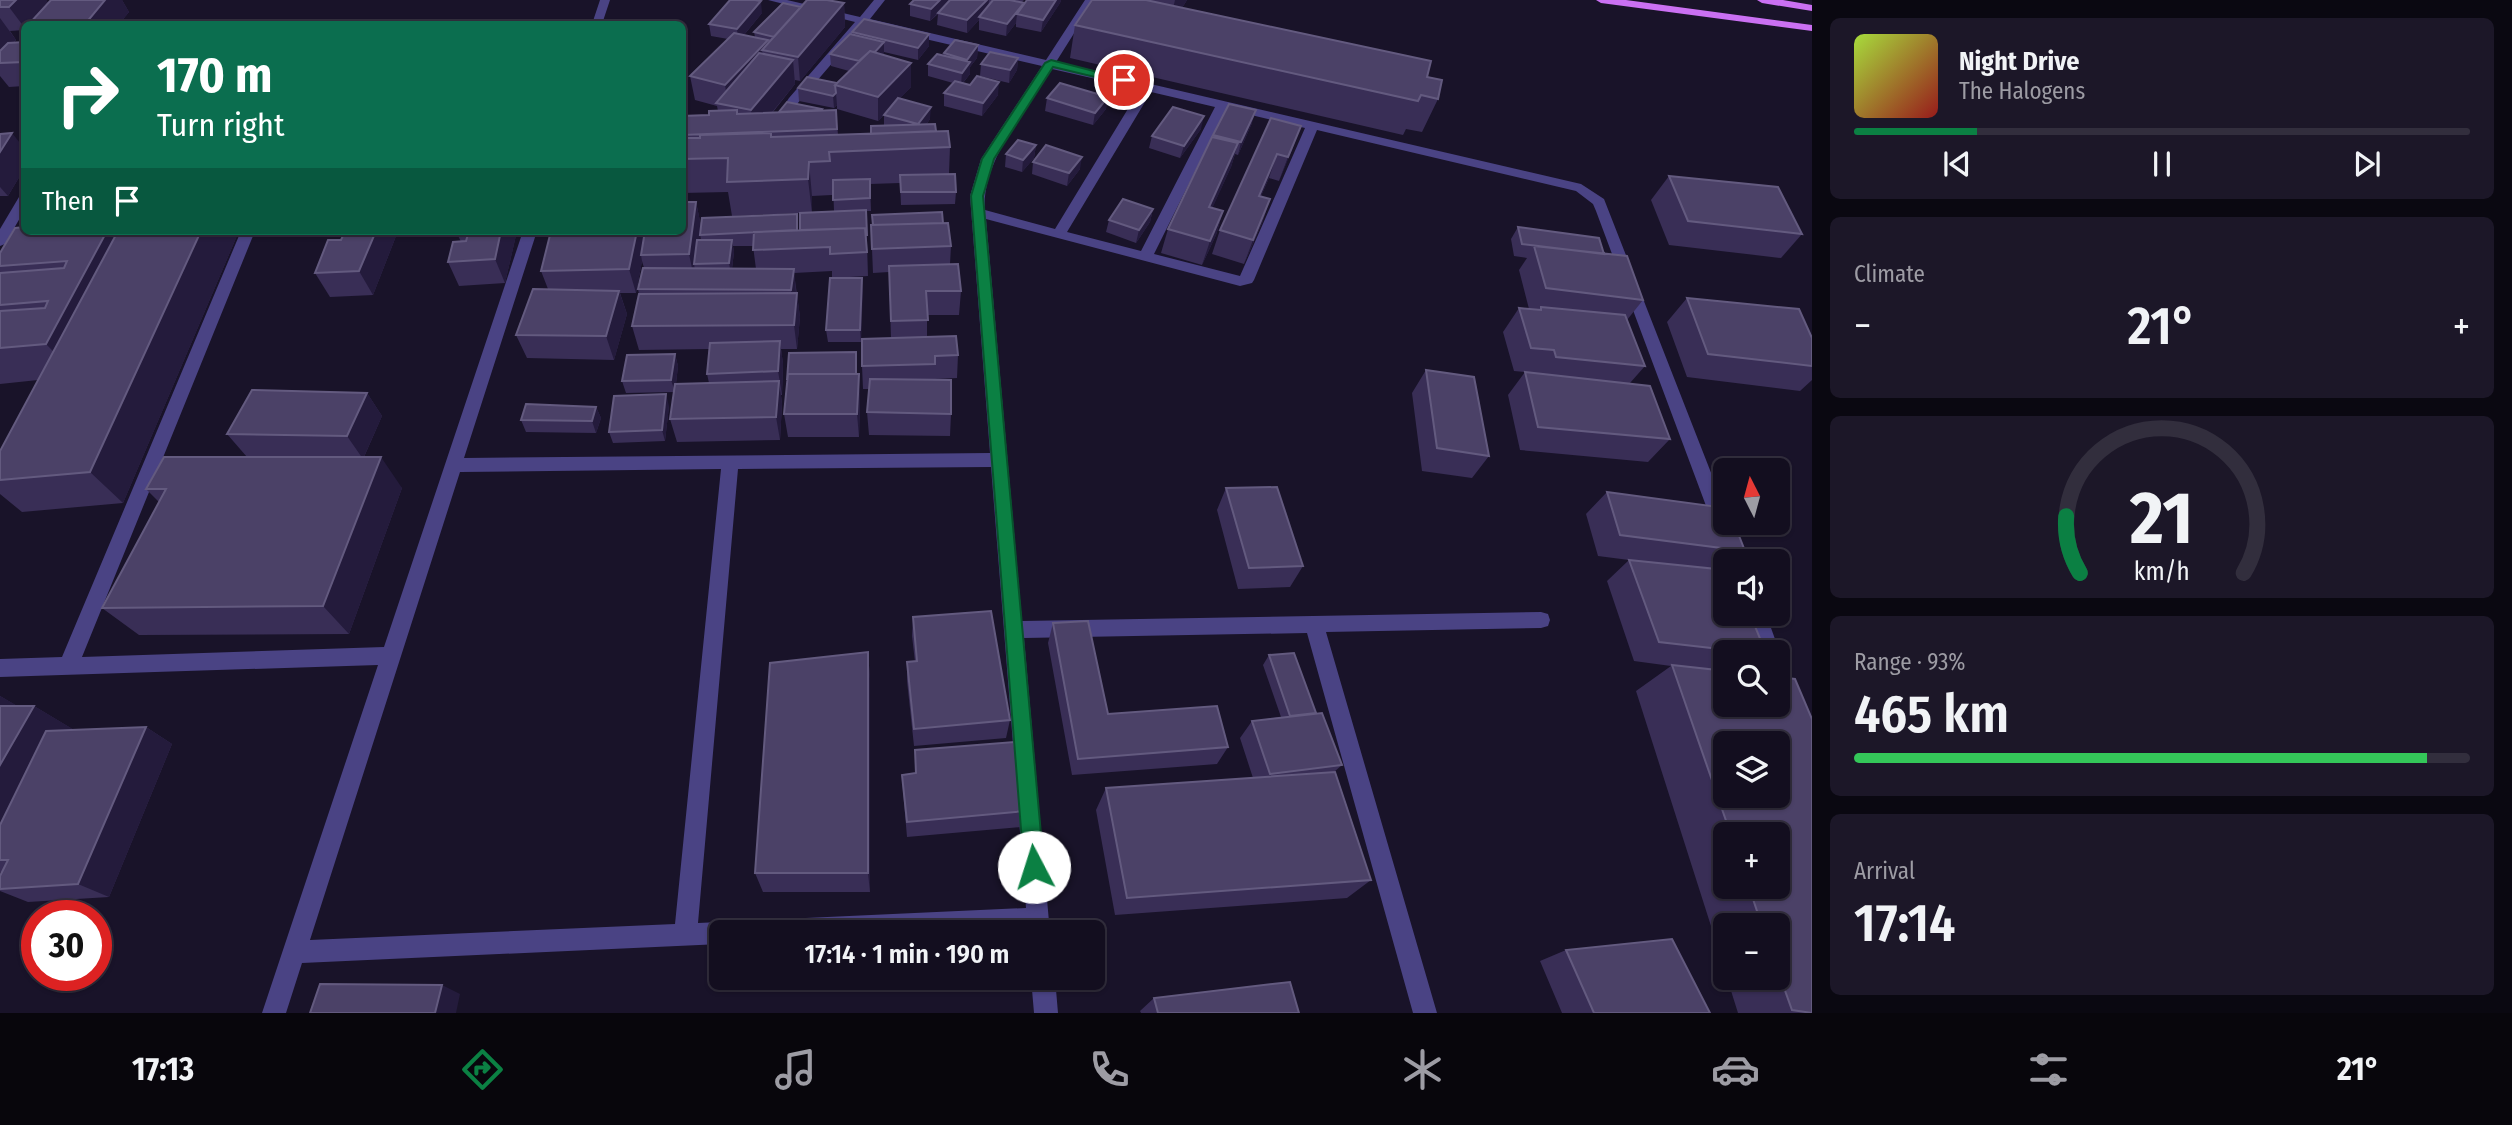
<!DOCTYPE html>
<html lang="en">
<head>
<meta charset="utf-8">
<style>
  body { margin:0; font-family:"Fira Sans Condensed",sans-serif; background:#1c1728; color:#f1f3f6; height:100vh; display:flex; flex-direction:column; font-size:26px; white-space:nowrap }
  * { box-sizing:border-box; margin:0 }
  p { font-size:23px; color:#9d9ca4 }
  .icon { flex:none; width:38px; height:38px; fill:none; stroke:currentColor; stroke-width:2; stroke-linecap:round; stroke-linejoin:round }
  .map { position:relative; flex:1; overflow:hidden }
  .details { display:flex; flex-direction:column; gap:18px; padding:18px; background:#0a0811; width:700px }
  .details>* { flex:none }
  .hud { position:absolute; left:21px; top:21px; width:665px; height:214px; border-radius:10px; box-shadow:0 2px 5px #0004,0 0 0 2px #322e3d; background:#0b6e4f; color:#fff; overflow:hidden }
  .needle { width:46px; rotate:354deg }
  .tools { position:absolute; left:1713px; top:458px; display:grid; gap:14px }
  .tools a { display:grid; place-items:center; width:77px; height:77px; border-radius:10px; background:#130e1f; box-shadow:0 2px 5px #0004,0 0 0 2px #322e3d; font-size:35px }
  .speed { position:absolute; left:21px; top:900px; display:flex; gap:14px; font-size:35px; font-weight:700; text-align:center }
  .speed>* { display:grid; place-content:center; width:91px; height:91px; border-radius:50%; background:#130e1f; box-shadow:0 2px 5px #0004,0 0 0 2px #322e3d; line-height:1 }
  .speed .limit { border:10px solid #d22; background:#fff; color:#111 }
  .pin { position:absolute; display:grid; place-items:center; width:60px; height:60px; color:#fff; margin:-30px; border:4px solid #fff; border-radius:50%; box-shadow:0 2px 7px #0007 }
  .me { position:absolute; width:77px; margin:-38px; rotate:355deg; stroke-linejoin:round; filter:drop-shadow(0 0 5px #0008) }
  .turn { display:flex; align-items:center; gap:24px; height:147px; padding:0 21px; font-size:32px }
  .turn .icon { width:91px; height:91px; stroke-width:2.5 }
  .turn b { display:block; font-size:49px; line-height:60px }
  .then { display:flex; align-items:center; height:66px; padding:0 21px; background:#0003; gap:14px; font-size:26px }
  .big { font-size:52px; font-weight:600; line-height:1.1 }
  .details .tile { flex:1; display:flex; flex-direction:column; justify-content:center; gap:10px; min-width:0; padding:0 24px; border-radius:10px; background:#1c1728 }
  .details .dial { align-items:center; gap:0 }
  .dial svg { height:182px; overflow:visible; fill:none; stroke:#322e3d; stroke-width:7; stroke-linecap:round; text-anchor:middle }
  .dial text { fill:#f1f3f6; stroke:none }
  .song { display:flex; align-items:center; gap:21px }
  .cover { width:84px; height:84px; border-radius:10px; background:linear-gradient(135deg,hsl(80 70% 55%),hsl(0 70% 35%)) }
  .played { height:7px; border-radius:4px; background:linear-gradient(90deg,#0b8043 20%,#322e3d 20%) }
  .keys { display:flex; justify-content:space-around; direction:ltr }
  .heat { display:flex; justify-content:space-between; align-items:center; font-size:38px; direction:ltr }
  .charge { height:10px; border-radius:5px; background:linear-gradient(90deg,#34c759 93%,#322e3d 0) }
  .trip { position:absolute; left:709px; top:920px; width:396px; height:70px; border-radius:10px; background:#130e1f; box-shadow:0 2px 5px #0004,0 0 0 2px #322e3d; font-weight:600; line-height:70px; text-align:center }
  .dock { display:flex; height:112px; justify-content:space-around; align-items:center; background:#08060c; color:#9d9ca4 }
  .dock .icon { width:49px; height:49px }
  .dock .active { color:#0b8043 }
  .dock b { font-size:32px; color:#f1f3f6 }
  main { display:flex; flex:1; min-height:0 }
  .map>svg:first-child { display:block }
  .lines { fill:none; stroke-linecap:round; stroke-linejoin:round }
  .street { fill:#4a4384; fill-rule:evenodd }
  .primary { fill:#ca70f2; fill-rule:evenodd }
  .wall { fill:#392e56; fill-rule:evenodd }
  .shaded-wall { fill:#241b3c }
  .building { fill:#4b4167; stroke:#635a7f; stroke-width:2; fill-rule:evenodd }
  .route { fill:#0b8043; stroke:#07532c; stroke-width:2 }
</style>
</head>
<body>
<main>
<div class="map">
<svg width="1812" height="1013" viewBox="0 0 1812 1013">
  <rect width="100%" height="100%" fill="#191329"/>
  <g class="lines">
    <path class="street" d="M600 0H610L602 24H592Z
      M768 0H787L860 17 874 0H885L870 19 1046 60 1085 0H1095L1056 62 1581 184 1604 199 1726 511V523H1730L1745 562H1727L1596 211 1593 204 1576 191 1317 130 1254 280 1252 283 1240 286 986 219 1022 621 1541 612 1548 614 1550 620 1548 626 1541 628 1326 632 1437 1013H1413L1307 633 1024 638 1050 933H721V944L302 963 286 1013H262L378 665 0 677V659L62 657 241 231H255L82 657 384 647 523 231H537L464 458 990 453 970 196 981 159 1042 66 865 25 797 104 793 105 787 101 789 98 855 22ZM1052 69 1140 89 1055 229 985 210C981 162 1027 108 1052 69ZM1151 92 1215 107 1141 251 1067 232ZM1226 109 1305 128 1240 276 1154 254ZM991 467 1026 908 698 923 738 469ZM721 469 675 924 310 940 460 472Z
      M24 196V211L5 244 0 246V229L19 197Z
      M1747 614H1766L1780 653 1778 657V653H1760Z
      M1031 978H1055L1058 1013H1034Z"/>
    <path class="primary" d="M1596 0H1626L1812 25V31L1601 3Z
      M1757 0H1783L1812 5V11L1762 3Z"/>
  </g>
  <path class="wall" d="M0 0H46L48 3 51 0H122L129 12 119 24H24V30L10 31 16 40 0 63Z
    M914 0H1024L1021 3H1024L1023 5 1027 0H1061L1060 3 1041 32 1016 27V23L1006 36 979 30V20L967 33 937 25 938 14 930 21 910 16V4Z
    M1092 0H1187L1182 8 1427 77 1438 99 1422 132 1406 129 1403 135 1070 58 1075 25Z
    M844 3 845 27 800 81 795 80V84L773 112 822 109V110H836L838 135 871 134 884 126V115L886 113 878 121 837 109V105L834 108 799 101 798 88 837 83 849 71 831 66 830 54 852 34V32L929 46 918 60 884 52V55L911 87 899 99 930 119 926 125 936 131 950 147 949 174 956 192 955 204 901 205 900 183 870 184 871 211H866L868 276 832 278V271L794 273 800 317 797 349H781L783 364 782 395H781L782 404 780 440 677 442 670 419 674 392 626 393 622 381 675 354 678 366 676 384 709 383 707 374 709 349 639 350 632 326 639 294 638 289 644 268 642 261 636 293H620L627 314 614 360 527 358 516 335 548 289 541 271 696 202 701 226 699 240H701L700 235 800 230V213L732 216 728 192 682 193V116L709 115 718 111 717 106 695 100 690 76 728 39 711 36 709 24 762 13 744 35 755 37 754 32 801 7ZM832 185H833L834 211 812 212V196L832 195ZM733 246H753L756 269H732L734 252Z
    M978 45 977 58 970 67V74L963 83 998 95 982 116 944 106V93L953 83 928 76V64L943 55 944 53Z
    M1018 58 1017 70 1009 83 980 76 981 64Z
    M24 62V86L9 87 0 76V63Z
    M1098 85 1124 92 1115 104 1107 101 1106 109 1093 125 1045 111 1047 98 1096 94Z
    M1229 104 1252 123 1238 155 1235 154 1231 167 1212 208 1223 211 1216 235 1202 265 1161 253 1168 229Z
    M1271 118 1301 126 1279 181 1269 178 1261 196 1270 199 1262 223 1244 264 1212 254 1220 230Z
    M1201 129 1180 158 1149 148 1152 136Z
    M0 134 24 148V169L8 196H0Z
    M1036 145 1034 158 1022 172 1005 167 1006 154Z
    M1033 162 1080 169 1067 186 1032 174Z
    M1669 176 1802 234 1781 258 1669 245 1651 200Z
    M1153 209 1150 222 1136 243 1106 232 1109 220Z
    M943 223 951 246 950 264 961 291 959 315H927V337L958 355 957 378 935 379 951 414 950 436 869 435 867 412 869 389H863L862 366 891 338 889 272 873 273 871 225Z
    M1518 227 1604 254 1643 300 1627 320 1645 366 1630 383 1670 439 1648 462 1520 450 1508 395 1525 372 1514 371 1503 332 1519 308 1529 309 1519 270 1527 258 1514 256 1511 239Z
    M239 231 123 503 22 512 0 494V451L38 380 0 384V253Z
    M345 231H398L373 295 330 297 315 273 341 240Z
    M456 231H517L505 283 459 286 448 262 461 242Z
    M862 278 861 342H828L826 330Z
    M1687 298 1812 338V380L1800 391 1687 377 1667 322Z
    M857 364V374L860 398 859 437H788L784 414Z
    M1426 370 1489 456 1472 478 1422 471 1412 393Z
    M367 393 382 416 364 457 402 488 349 634 139 635 102 608 159 502 146 489 247 457 227 434Z
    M669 406 665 441 613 443 609 432Z
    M596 407 601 418 596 433 526 432 521 420Z
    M1226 488 1303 566 1290 587 1238 589 1217 510Z
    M1607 492 1726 508V523H1734L1745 551 1732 562H1726V567L1722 569 1726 570V614H1750L1766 653H1726V705H1778V677L1795 679 1812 719V1013H1738L1727 978H1778V926H1726V973L1636 691 1671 666 1634 661 1607 581 1629 560 1598 556 1586 514ZM1726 744H1778V796H1726ZM1726 835H1778V887H1726Z
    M913 617 1010 720 1006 738 914 746 907 681V662H915L912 636Z
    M1053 623 1108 714 1228 747 1217 764 1072 775 1048 643Z
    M868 652 870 679V892H763L755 873Z
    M1269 655 1316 713 1342 765 1334 772 1371 880 1347 898 1115 915 1096 810 1106 788 1253 778 1240 738 1252 721 1281 717 1263 665Z
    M0 696 17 706H34L74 730 146 727 172 744 109 897 28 902 0 891V876L3 870 0 873Z
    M915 750 1025 811 1021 827 907 837 903 791 902 775 915 774Z
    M1566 950 1710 1013H1562L1540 961Z
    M1154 998 1299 1013H1141L1140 1011Z"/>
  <path class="shaded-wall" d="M16 0H46L50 5 32 24H24V27L9 7Z
    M105 0H122L129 12 119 24H87L86 23Z
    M940 0H951L930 21 931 9Z
    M987 0H989L988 10 979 17V20L967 33V20Z
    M1056 0H1061L1060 3 1041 32 1043 20Z
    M1175 0H1187L1168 30Z
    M761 1 762 13 738 42 737 29Z
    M844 3 845 27 800 81 798 57Z
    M1024 3 1022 15 1017 14 1016 23 1006 36 1007 24Z
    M0 18 16 40 0 58Z
    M929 34V46L918 60V48Z
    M768 40 769 51 762 50 765 70 728 105 725 85Z
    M884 42V54L865 75V63Z
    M978 45 977 58 970 67V74L961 85 962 73 966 67 967 60Z
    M1018 58 1017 70 1009 83 1010 70Z
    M793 60 795 84 756 132H754L751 110Z
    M911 63V87L878 121V97Z
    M1127 80 1124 92 1115 104 1117 91Z
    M999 82 998 95 982 116 983 103Z
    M836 93 837 105 834 108 833 96Z
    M1108 97 1106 109 1093 125 1095 113Z
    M931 107 930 119 918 136V124Z
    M1256 110 1252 123 1238 155 1241 142Z
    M1204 116 1201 129 1180 158 1184 146Z
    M1301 126 1292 150 1279 181 1288 157Z
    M12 133 24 148V169L8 196 0 187V152Z
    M1238 143 1231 167 1202 231 1209 207Z
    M1036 145 1034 158 1022 172 1023 160Z
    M1277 154 1269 178 1250 220 1259 196Z
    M1082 157 1080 169 1067 186 1069 173Z
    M809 162 812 196V213L808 179Z
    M1270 199 1262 223 1244 264 1253 240Z
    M696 202 701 226 696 264H694L695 270 694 278 689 254Z
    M1153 209 1150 222 1136 243 1139 230Z
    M1223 211 1216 235 1202 265 1210 241Z
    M107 231H150L78 377 46 344Z
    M201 231H239L123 503 90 472Z
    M376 231H398L373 295 359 271Z
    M501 231H517L505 283 495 259Z
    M637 231H648L641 255 642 261 636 293 629 269Z
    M732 240 734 252 731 275 729 263Z
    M794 269 796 293 794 313 791 290Z
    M862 278 863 291 861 342 860 330Z
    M619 291 627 314 614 360 606 336Z
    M797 293 800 317 797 349 794 325Z
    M780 341 783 364 782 395 778 371Z
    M675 354 678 366 675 392 671 380Z
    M859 374 860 398 859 437 857 414Z
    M779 381 782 404 780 440 776 417Z
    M367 393 382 416 363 459 347 436Z
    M666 394 669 406 665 441 662 430Z
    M596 407 601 418 596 433 592 421Z
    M381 457 402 488 349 634 323 606Z
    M868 652 870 679V892L868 873Z
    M0 696 30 713 34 706 76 731 0 860Z
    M146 727 172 744 109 897 78 884Z
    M442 985 460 994 456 1013H435Z"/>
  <path class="building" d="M0 0H16L9 7H0Z
    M51 0H105L86 23 29 24Z
    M730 0H755L761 1 737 29 709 24Z
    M807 0H827L844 3 798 57 762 50Z
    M914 0H940L931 9 910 4Z
    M950 0H987L967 20 938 13Z
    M993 0H1010L1024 3 1007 24 979 17Z
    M1027 0H1056L1043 20 1017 14Z
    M1092 0H1146L1431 61 1427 77 1442 80 1438 99 1421 95 1418 101 1075 25Z
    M783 3 801 7 774 37 754 32Z
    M864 19 929 34 918 48 852 32Z
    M734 33 768 40 725 85 690 76Z
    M850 34 884 42 875 52 870 51 859 61 830 54Z
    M955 40 978 45 967 60 944 53Z
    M24 42V62L0 63V51L8 43Z
    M870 51 911 63 878 97 835 85Z
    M990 52 1018 58 1010 70 981 64Z
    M759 53 793 60 751 110 716 103Z
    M937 54 970 62 962 73 928 64Z
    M1107 74 1127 80 1117 91 1098 85Z
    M977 76 999 82 983 103 944 93 955 81 970 85Z
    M807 77 837 83 835 85 836 93 833 96 798 88Z
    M1060 83 1108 97 1095 113 1047 98Z
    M898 98 931 107 918 124 884 115Z
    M787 102 822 109 821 110 779 112Z
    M1229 104 1256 110 1241 142 1213 135Z
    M1173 107 1204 116 1184 146 1152 136Z
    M737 110V114L836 110 837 129 682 135V116L709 115V111Z
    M1271 118 1301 126 1288 157 1277 154 1259 196 1270 199 1253 240 1220 230Z
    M935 124 936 131 871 134V126Z
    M948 131 950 147 829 152 830 161 809 162 808 179 727 182 728 158 682 159V138H700V135L771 133V137Z
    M12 133 0 152V134Z
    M1212 137 1238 143 1209 207 1223 211 1210 241 1168 229Z
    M1018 140 1036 145 1023 160 1006 154Z
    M1046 145 1082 157 1069 173 1033 162Z
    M955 174 956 192H901L900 175Z
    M1669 176 1778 187 1802 234 1688 221Z
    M870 179V198L833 200V180Z
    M1123 199 1153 209 1139 230 1109 220Z
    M682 202H696L689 254 641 255 645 231H682Z
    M866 210 867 235H866L865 228 800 230V213Z
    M942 212 943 223 873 225 872 215Z
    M797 214V230L700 235 702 218Z
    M948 223 951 246 872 249 871 225Z
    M24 227V231H107L46 344 0 348V311L45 308 48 301 0 305V273L64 268 67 261 0 266V253L15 228Z
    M1518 227 1599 238 1604 254 1522 244Z
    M865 228 867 252 830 254V247L753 250 754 232Z
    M118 231H201L90 472 0 480V451Z
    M345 231H376L359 271 315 273 328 240H341Z
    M469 231H501L495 259 448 262 453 242 466 241Z
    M551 231H637L629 269 541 271Z
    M697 240H732L729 263 694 264Z
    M1534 246 1627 256 1643 300 1546 288Z
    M958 264 961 291H926L928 320 891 321 889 266Z
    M643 268 794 269 791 290 638 289Z
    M830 278H862L860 330H826Z
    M533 289 619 291 606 336 516 335Z
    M797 293 794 325 632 326 639 294Z
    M1687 298 1799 309 1812 338V366L1708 354Z
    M1541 307 1625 315 1645 366 1556 357 1554 350 1531 348 1519 308 1541 310Z
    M956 336 958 355 935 356V364L862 366V339Z
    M780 341 778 371 707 374 710 343Z
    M856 352V374H788L787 380 789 353Z
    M675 354 671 380 622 381 627 355Z
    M1426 370 1474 377 1489 456 1437 448Z
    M1525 372 1650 386 1670 439 1538 427Z
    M788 374H859L857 414H784Z
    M870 379 951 380V414L867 412Z
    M779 381 776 417 670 419 675 384Z
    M252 390 367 393 347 436 227 434Z
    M666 394 662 430 609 432 614 396Z
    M526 404 596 407 592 421 521 420Z
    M164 457H381L323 606 102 608 166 489H146Z
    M1277 487 1303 566 1249 568 1226 488Z
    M1607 492 1726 508V523H1734L1745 551 1620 535Z
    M1629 560 1726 570V614H1750L1766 653H1755L1659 642Z
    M991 611 1010 720 914 729 907 662 917 661 913 617Z
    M1088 621 1108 714 1217 706 1228 747 1078 759 1053 623Z
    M868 652V873H755L770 663Z
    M1294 653 1316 713 1290 716 1269 655Z
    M1672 665 1726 671V705H1778V677L1795 679 1812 719V1013L1792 1010 1778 971V926H1762L1749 887H1778V835H1731ZM1726 744H1778V796H1726Z
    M0 706H34L0 765Z
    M1322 713 1342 765 1270 774 1252 721Z
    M146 727 78 884 0 889V876L8 860H0V825L46 731Z
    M1014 742 1025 811 907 822 902 775 916 773 915 750Z
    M1335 772 1371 880 1127 898 1106 788Z
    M1672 939 1710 1013H1594L1566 950Z
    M1290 982 1299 1013H1158L1154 998Z
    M320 984 442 985 435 1013H310Z"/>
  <path class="route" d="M1051 60 1129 80 1124 84 1053 67 994 159 983 196 1044 867 1041 874 1034 877 1027 874 1024 867 971 196 982 159 1045 63Z"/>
</svg>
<div class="tools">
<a><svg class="needle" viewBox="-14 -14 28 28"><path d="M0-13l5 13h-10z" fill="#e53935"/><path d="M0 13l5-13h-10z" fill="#9d9ca4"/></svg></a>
<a><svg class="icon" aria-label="sound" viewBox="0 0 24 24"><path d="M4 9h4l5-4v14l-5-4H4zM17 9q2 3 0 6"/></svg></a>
<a><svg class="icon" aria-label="search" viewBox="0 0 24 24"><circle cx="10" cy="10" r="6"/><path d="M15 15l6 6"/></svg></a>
<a><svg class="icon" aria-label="layers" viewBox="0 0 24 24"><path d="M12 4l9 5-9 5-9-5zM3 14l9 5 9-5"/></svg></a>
<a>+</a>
<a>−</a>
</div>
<div class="speed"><div class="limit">30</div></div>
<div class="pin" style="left:1124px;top:80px;background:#d93025"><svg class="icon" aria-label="arrive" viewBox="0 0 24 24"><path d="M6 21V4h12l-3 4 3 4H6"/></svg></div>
<svg class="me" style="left:1034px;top:867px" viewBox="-20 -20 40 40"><circle r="19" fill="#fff"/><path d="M0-13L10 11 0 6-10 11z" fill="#0b8043"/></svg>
<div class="trip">17:14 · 1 min · 190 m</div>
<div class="hud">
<div class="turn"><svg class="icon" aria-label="right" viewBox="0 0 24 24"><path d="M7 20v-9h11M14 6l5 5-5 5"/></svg><div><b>170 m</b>Turn right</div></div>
<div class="then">Then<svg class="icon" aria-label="arrive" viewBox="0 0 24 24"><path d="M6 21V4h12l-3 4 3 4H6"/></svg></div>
</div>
</div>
<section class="details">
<div class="tile">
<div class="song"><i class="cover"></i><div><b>Night Drive</b><p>The Halogens</p></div></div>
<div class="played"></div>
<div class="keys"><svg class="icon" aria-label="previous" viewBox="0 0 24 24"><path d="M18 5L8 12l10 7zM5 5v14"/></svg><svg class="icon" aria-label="pause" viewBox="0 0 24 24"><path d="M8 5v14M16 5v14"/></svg><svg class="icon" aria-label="next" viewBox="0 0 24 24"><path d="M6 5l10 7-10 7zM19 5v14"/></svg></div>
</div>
<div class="tile"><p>Climate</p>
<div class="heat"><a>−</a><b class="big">21°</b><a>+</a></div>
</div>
<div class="tile dial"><svg viewBox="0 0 100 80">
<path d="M14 69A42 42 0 1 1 86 69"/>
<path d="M14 69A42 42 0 0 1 8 44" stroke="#0b8043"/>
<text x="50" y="56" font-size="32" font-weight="700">21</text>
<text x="50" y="72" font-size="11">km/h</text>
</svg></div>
<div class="tile"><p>Range · 93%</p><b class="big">465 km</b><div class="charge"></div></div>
<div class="tile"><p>Arrival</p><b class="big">17:14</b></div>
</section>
</main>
<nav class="dock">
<b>17:13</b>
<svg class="icon active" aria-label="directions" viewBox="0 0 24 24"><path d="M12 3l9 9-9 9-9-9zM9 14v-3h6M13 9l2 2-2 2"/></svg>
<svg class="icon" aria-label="music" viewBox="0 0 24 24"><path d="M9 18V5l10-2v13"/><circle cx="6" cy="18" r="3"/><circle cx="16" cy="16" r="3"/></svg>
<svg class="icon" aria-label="phone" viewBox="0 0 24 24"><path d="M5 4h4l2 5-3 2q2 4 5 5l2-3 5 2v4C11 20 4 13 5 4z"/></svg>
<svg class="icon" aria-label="climate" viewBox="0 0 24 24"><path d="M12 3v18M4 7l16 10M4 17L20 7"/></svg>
<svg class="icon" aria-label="car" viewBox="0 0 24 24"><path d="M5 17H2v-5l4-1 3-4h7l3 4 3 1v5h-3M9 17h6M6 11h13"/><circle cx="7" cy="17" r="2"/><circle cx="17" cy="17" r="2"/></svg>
<svg class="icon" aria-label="filters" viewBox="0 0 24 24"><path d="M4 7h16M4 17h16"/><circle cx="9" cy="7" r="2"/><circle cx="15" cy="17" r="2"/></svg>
<b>21°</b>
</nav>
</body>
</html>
